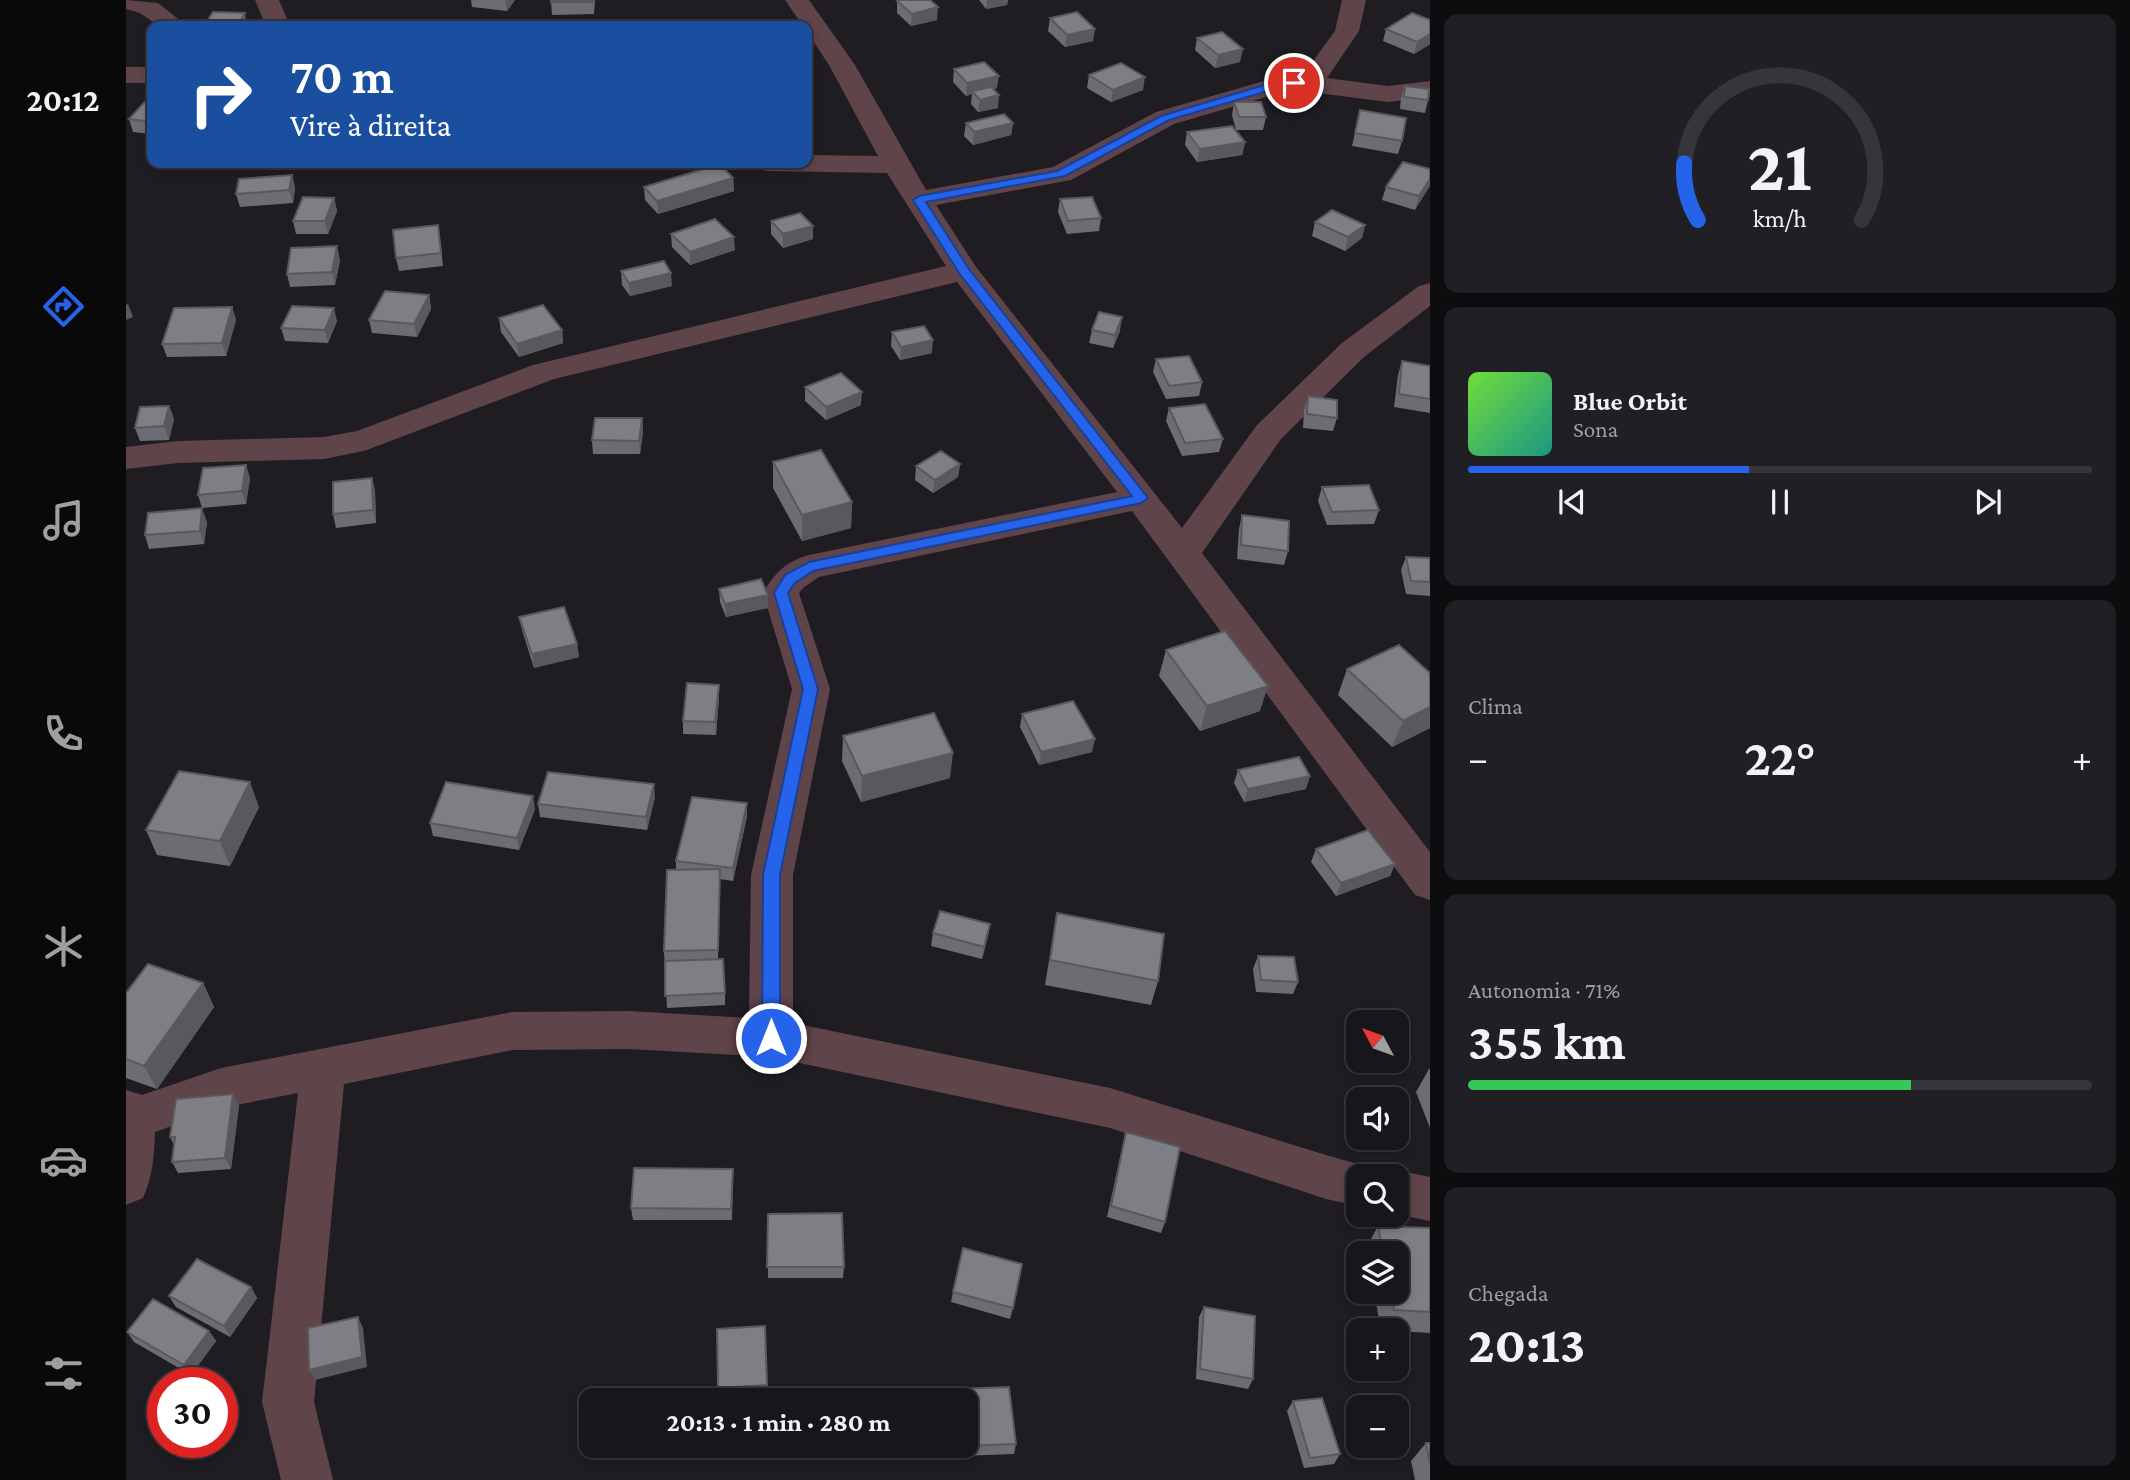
<!DOCTYPE html>
<html lang="pt">
<head>
<meta charset="utf-8">
<style>
  body { margin:0; font-family:"Crimson Pro",serif; background:#201f23; color:#f1f3f6; height:100vh; display:flex; flex-direction:column; font-size:26px; white-space:nowrap }
  * { box-sizing:border-box; margin:0 }
  p { font-size:23px; color:#9e9fa2 }
  .icon { flex:none; width:38px; height:38px; fill:none; stroke:currentColor; stroke-width:2; stroke-linecap:round; stroke-linejoin:round }
  .map { position:relative; flex:1; overflow:hidden }
  .side { display:flex; flex-direction:column; gap:14px; padding:14px; background:#0d0c0e; width:700px }
  .side>* { flex:none }
  .guide { position:absolute; left:21px; top:21px; width:665px; height:147px; border-radius:14px; box-shadow:0 4px 10px #0003,0 0 0 2px #363539; background:#1a4fa0; color:#fff; overflow:hidden }
  .needle { width:46px; rotate:311deg }
  .buttons { position:absolute; left:1220px; top:1010px; display:grid; gap:14px }
  .buttons a { display:grid; place-items:center; width:63px; height:63px; border-radius:14px; background:#17161a; box-shadow:0 4px 10px #0003,0 0 0 2px #363539; font-size:35px }
  .speed { position:absolute; left:21px; top:1367px; display:flex; gap:14px; font-size:35px; font-weight:700; text-align:center }
  .speed>* { display:grid; place-content:center; width:91px; height:91px; border-radius:50%; background:#17161a; box-shadow:0 4px 10px #0003,0 0 0 2px #363539; line-height:1 }
  .speed .limit { border:10px solid #d22; background:#fff; color:#111 }
  .pin { position:absolute; display:grid; place-items:center; width:60px; height:60px; color:#fff; margin:-30px; border:4px solid #fff; border-radius:50%; box-shadow:0 2px 7px #0007 }
  .me { position:absolute; width:77px; margin:-38px; rotate:0deg; stroke-linejoin:round; filter:drop-shadow(0 0 5px #0008) }
  .turn { display:flex; align-items:center; gap:24px; height:147px; padding:0 28px; font-size:32px }
  .turn .icon { width:91px; height:91px; stroke-width:2.5 }
  .turn b { display:block; font-size:49px; line-height:60px }
  .big { font-size:52px; font-weight:700; line-height:1.1 }
  .side .widget { flex:1; display:flex; flex-direction:column; justify-content:center; gap:10px; min-width:0; padding:0 24px; border-radius:14px; background:#201f23 }
  .side .dial { align-items:center; gap:0 }
  .dial svg { height:182px; overflow:visible; fill:none; stroke:#363539; stroke-width:7; stroke-linecap:round; text-anchor:middle }
  .dial text { fill:#f1f3f6; stroke:none }
  .song { display:flex; align-items:center; gap:21px }
  .cover { width:84px; height:84px; border-radius:10px; background:linear-gradient(135deg,hsl(100 70% 55%),hsl(170 70% 35%)) }
  .played { height:7px; border-radius:4px; background:linear-gradient(90deg,#2563eb 45%,#363539 45%) }
  .keys { display:flex; justify-content:space-around; direction:ltr }
  .heat { display:flex; justify-content:space-between; align-items:center; font-size:38px; direction:ltr }
  .charge { height:10px; border-radius:5px; background:linear-gradient(90deg,#34c759 71%,#363539 0) }
  .trip { position:absolute; left:453px; top:1388px; width:399px; height:70px; border-radius:14px; background:#17161a; box-shadow:0 4px 10px #0003,0 0 0 2px #363539; font-weight:700; line-height:70px; text-align:center }
  main { display:flex; flex:1; min-height:0 }
  .tab-bar { display:flex; flex-direction:column; width:126px; justify-content:space-around; align-items:center; background:#09090a; color:#9e9fa2 }
  .tab-bar .icon { width:49px; height:49px }
  .tab-bar .selected { color:#2563eb }
  .tab-bar b { font-size:32px; color:#f1f3f6 }
  .map>svg:first-child { display:block }
  .lines { fill:none; stroke-linecap:round; stroke-linejoin:round }
  .minor { fill:#5f444a; fill-rule:evenodd }
  .wall { fill:#6d6c72 }
  .shaded-wall { fill:#59585c }
  .building { fill:#7f7e84; stroke:#59585c; stroke-width:2 }
  .route { fill:#2563eb; stroke:#184099; stroke-width:2 }
</style>
</head>
<body>
<main>
<nav class="tab-bar">
<b>20:12</b>
<svg class="icon selected" aria-label="directions" viewBox="0 0 24 24"><path d="M12 3l9 9-9 9-9-9zM9 14v-3h6M13 9l2 2-2 2"/></svg>
<svg class="icon" aria-label="music" viewBox="0 0 24 24"><path d="M9 18V5l10-2v13"/><circle cx="6" cy="18" r="3"/><circle cx="16" cy="16" r="3"/></svg>
<svg class="icon" aria-label="phone" viewBox="0 0 24 24"><path d="M5 4h4l2 5-3 2q2 4 5 5l2-3 5 2v4C11 20 4 13 5 4z"/></svg>
<svg class="icon" aria-label="climate" viewBox="0 0 24 24"><path d="M12 3v18M4 7l16 10M4 17L20 7"/></svg>
<svg class="icon" aria-label="car" viewBox="0 0 24 24"><path d="M5 17H2v-5l4-1 3-4h7l3 4 3 1v5h-3M9 17h6M6 11h13"/><circle cx="7" cy="17" r="2"/><circle cx="17" cy="17" r="2"/></svg>
<svg class="icon" aria-label="filters" viewBox="0 0 24 24"><path d="M4 7h16M4 17h16"/><circle cx="9" cy="7" r="2"/><circle cx="15" cy="17" r="2"/></svg>
</nav>
<div class="map">
<svg width="1304" height="1480" viewBox="0 0 1304 1480">
  <rect width="100%" height="100%" fill="#1f1d22"/>
  <g class="lines">
    <path class="minor" d="M0 0 32 3 61 26H33L14 13 0 9Z
      M129 0H153L164 26H140Z
      M659 0H683L729 65 800 190 927 167 1030 112 1152 77 1176 76 1209 31 1216 0H1240L1233 31 1201 78 1262 86 1304 81V97L1262 102 1184 92 1154 93 1048 124 945 180 810 205 850 267 1056 528 1131 425 1216 343 1293 286 1304 283V306L1238 357 1155 439 1076 553 1304 852V900L1289 895 1006 511 693 577 677 588 673 593 704 689 667 875V1023L984 1088 1200 1155 1249 1169 1252 1176H1232V1206L1200 1199 984 1128 645 1057 503 1049 386 1050 218 1084 188 1402 207 1480H155L136 1402 172 1093 95 1108 29 1132C28 1156 27 1176 17 1198L0 1205V1090L16 1095 95 1068 386 1012 503 1011 623 1018 625 875 666 689 637 593C649 573 660 561 683 555L991 492 831 282 428 379 238 451 198 459 52 463 0 469V447L52 441 198 437 231 431 407 365 820 266 761 173 641 171 631 169 627 163H681V155L752 156 703 65 681 32V26H677Z
      M0 67H26V83H0Z
      M1270 1170 1304 1177V1221L1270 1214V1176H1255Z"/>
  </g>
  <path class="wall" d="M345 0H389L381 11 346 7Z
    M425 0H469L468 14 426 15Z
    M853 0H882L881 5 860 9Z
    M771 1 811 20 785 26 771 13Z
    M924 18 967 41 939 47 922 31Z
    M1304 20V44L1288 54 1257 41 1260 29Z
    M1071 38 1114 62 1089 68 1069 50Z
    M828 69 871 88 867 89 872 108 852 112 845 104 846 94 840 96 827 82Z
    M963 75 1017 90 985 102 961 88Z
    M1279 86 1302 100 1299 113 1274 109 1275 98Z
    M26 94V134L7 132 3 119Z
    M1108 102 1140 117 1137 130H1110L1106 115Z
    M1234 110 1276 141 1272 154 1226 146Z
    M840 123H887L885 135 847 145 838 136Z
    M1061 132 1119 142 1116 155 1071 162 1059 145Z
    M241 163H289L288 167 242 169Z
    M1304 169 1289 210 1256 200 1260 187Z
    M166 175 169 188 167 203 114 207 110 194Z
    M607 178 608 191 532 214 519 200 518 187Z
    M208 198 211 211 202 234H170L167 221Z
    M934 199 975 218 973 231 941 234 932 212Z
    M645 221 687 239 657 248 645 234Z
    M1189 222 1239 225 1236 238 1219 251 1186 236Z
    M545 234 609 250 564 265 546 247Z
    M314 238 317 266 273 271 270 258Z
    M214 260 209 285 164 287 161 274Z
    M495 271 546 286 504 296 496 285Z
    M303 295 305 309 291 337 246 333 243 320Z
    M106 307 110 320 100 356 41 357 36 344Z
    M373 318 436 330 437 343 393 357 375 332Z
    M211 321 202 343 159 341 155 328Z
    M966 330 994 331 987 348 963 343Z
    M766 332 806 353 774 360 765 346Z
    M1030 359 1076 382 1073 396 1040 399 1027 372Z
    M1276 361 1304 366V413L1268 407 1272 375Z
    M679 387 735 405 700 420 679 401Z
    M1182 396 1211 418 1207 431 1177 428 1178 410Z
    M43 406 48 419 43 440 14 441 9 428Z
    M1043 408 1097 439 1093 452 1056 456 1040 421Z
    M516 418 517 432 514 454H467L466 440Z
    M647 462 726 502 725 528 676 541 647 488Z
    M834 464 832 477 807 493 789 480 790 466Z
    M124 478 120 504 76 508 72 495Z
    M246 478 249 491 250 523 210 528 207 514Z
    M1196 487 1253 510 1248 524 1201 525 1192 501Z
    M1116 515 1162 551 1158 565 1111 559 1113 529Z
    M81 522 78 544 23 549 19 535Z
    M1280 557 1304 558V596L1280 594 1275 570Z
    M593 589 642 608 600 617 594 602Z
    M393 617 451 644 453 657 408 668 396 630Z
    M1040 650 1134 711 1074 731 1033 676Z
    M1221 669 1304 673V728L1266 747 1212 695Z
    M593 685V698L590 735 557 734V721Z
    M896 714 966 752 913 765 894 727Z
    M717 736 824 778 735 802 716 761Z
    M1112 770 1180 789 1118 802 1108 783Z
    M529 797 521 830 414 817 412 804Z
    M621 803V816L607 881 594 879 592 959 599 993V1005L541 1008 538 951 550 869V861Z
    M133 807 104 866 31 855 20 830Z
    M409 809 393 850 307 836 304 823Z
    M1190 849 1269 864 1264 876 1210 896 1185 862Z
    M931 913 1032 981 1025 1005 919 985Z
    M864 924 862 936 856 959 805 946 807 933Z
    M1132 956 1172 982 1167 994 1130 992 1127 969Z
    M77 983 88 1007 31 1089 0 1078V993Z
    M1303 1069H1304V1128L1290 1092Z
    M113 1105 105 1169 52 1173 46 1162 48 1145 44 1137Z
    M1000 1132 1039 1222 1035 1233 981 1217 997 1144Z
    M607 1169 606 1220H507L505 1208Z
    M642 1214 718 1267 717 1278H642Z
    M1252 1226 1304 1228V1333L1255 1330 1248 1292H1270V1253H1241L1240 1248Z
    M125 1287 131 1298 104 1337 50 1307 43 1296Z
    M827 1292 887 1308 884 1319 825 1302Z
    M1078 1307 1127 1379 1122 1389 1070 1379 1073 1317Z
    M639 1326 641 1395 592 1398V1388Z
    M83 1331 90 1341 65 1375 8 1342 1 1332Z
    M883 1387 890 1444 888 1454 807 1457 806 1446H840V1400H802L804 1390Z
    M1167 1401 1214 1454 1208 1464 1178 1468 1161 1411Z
    M1300 1443H1304V1480H1289L1285 1461Z"/>
  <path class="shaded-wall" d="M379 0H389L381 11Z
    M861 0H882L881 5 860 9Z
    M812 7 811 20 785 26 786 14Z
    M119 13 121 26H111Z
    M969 29 967 41 939 47 941 35Z
    M1304 34V44L1288 54 1291 42Z
    M1117 49 1114 62 1089 68 1092 55Z
    M873 76 871 88 848 94 846 91V94L840 96 841 83Z
    M1019 77 1017 90 985 102 987 90Z
    M873 95 872 108 852 112 854 100Z
    M887 123 885 135 847 145 848 132Z
    M1119 142 1116 155 1071 162 1074 149Z
    M166 175 169 188 167 203 163 190Z
    M607 178 608 191 532 214 531 201Z
    M1304 179V186L1289 210 1293 196Z
    M208 198 211 211 202 234 199 221Z
    M1239 225 1236 238 1219 251 1222 237Z
    M687 226V239L657 248V234Z
    M608 237 609 250 564 265V252Z
    M211 246 214 260 209 285 206 272Z
    M545 273 546 286 504 296 503 283Z
    M303 295 305 309 291 337 288 324Z
    M2 304 7 317 0 320V305Z
    M106 307 110 320 100 356 96 343Z
    M208 308 211 321 202 343 199 330Z
    M996 317 994 331 987 348 989 335Z
    M436 330 437 343 393 357 391 344Z
    M807 340 806 353 774 360 775 347Z
    M736 392 735 405 700 420V407Z
    M43 406 48 419 43 440 38 426Z
    M516 418 517 432 514 454 513 441Z
    M834 464 832 477 807 493 809 480Z
    M120 465 124 478 120 504 116 491Z
    M246 478 249 491 250 523 247 510Z
    M726 502 725 528 676 541V515Z
    M76 508 81 522 78 544 74 531Z
    M642 595V608L600 617 599 604Z
    M451 644 453 657 408 668 406 654Z
    M593 685V698L590 735 589 722Z
    M1142 686 1134 711 1074 731 1081 706Z
    M1304 707V728L1266 747 1277 721Z
    M969 739 966 752 913 765 915 752Z
    M827 753 824 778 735 802 736 776Z
    M1184 776 1180 789 1118 802 1122 789Z
    M124 782 133 807 104 866 94 841Z
    M528 784 529 797 521 830 520 817Z
    M407 796 409 809 393 850 391 838Z
    M621 803V816L607 881V868Z
    M1269 864 1264 876 1210 896 1215 883Z
    M864 924 862 936 856 959 858 947Z
    M77 983 88 1007 31 1089 18 1066Z
    M107 1094 113 1105 105 1169 99 1158Z
    M607 1169V1180L606 1220 605 1209Z
    M125 1287 131 1298 104 1337 98 1326Z
    M232 1317 237 1328 241 1367 189 1380 183 1370Z
    M83 1331 90 1341 65 1375 58 1365Z"/>
  <path class="building" d="M425 0H467V2H425Z
    M774 0H804L812 7 786 14 771 1Z
    M87 12 119 13 111 26H78Z
    M951 12 969 29 941 35 924 18Z
    M1286 13 1304 20V34L1291 42 1260 29Z
    M379 20 380 26H349V23Z
    M1096 32 1117 49 1092 55 1071 38Z
    M858 62 873 76 841 83 828 69Z
    M995 63 1019 77 987 90 963 75Z
    M1279 86 1303 89 1302 100 1278 97Z
    M865 87 873 95 854 100 846 91Z
    M26 94V122L3 119Z
    M1108 102H1135L1140 117H1113Z
    M1234 110 1280 118 1276 141 1229 133Z
    M878 114 887 123 848 132 840 123Z
    M1106 126 1119 142 1074 149 1061 132Z
    M1277 162 1304 169V179L1293 196 1260 187Z
    M594 164 607 178 531 201 518 187Z
    M166 175 163 190 110 194 113 179Z
    M177 197 208 198 199 221H167Z
    M966 197 975 218 942 221 934 199Z
    M1206 210 1239 225 1222 237 1189 222Z
    M674 213 687 226 657 234 645 221Z
    M589 219 608 237 564 252 545 234Z
    M312 225 315 253 270 258 267 230Z
    M211 246 206 272 161 274 165 248Z
    M538 261 545 273 503 283 495 271Z
    M259 291 303 295 288 324 243 320Z
    M417 305 436 330 391 344 373 318Z
    M166 306 208 308 199 330 155 328Z
    M106 307 96 343 36 344 48 308Z
    M973 312 996 317 989 335 966 330Z
    M798 326 807 340 775 347 766 332Z
    M1063 356 1076 382 1043 386 1030 359Z
    M1276 361 1304 366V399L1273 394Z
    M715 373 736 392 700 407 679 387Z
    M1182 396 1211 400V418L1181 414Z
    M1079 404 1097 439 1059 443 1043 408Z
    M43 406 38 426 9 428 14 407Z
    M469 418H516L513 441 466 440Z
    M695 450 726 502 676 515 647 462Z
    M815 451 834 464 809 480 790 466Z
    M120 465 116 491 72 495 77 468Z
    M246 478 247 510 207 514V482Z
    M1243 485 1253 510 1206 512 1196 487Z
    M76 508 74 531 19 535 22 513Z
    M1116 515 1163 521 1162 551 1115 545Z
    M1280 557 1304 558V582L1285 581Z
    M635 579 642 595 599 604 593 589Z
    M438 607 451 644 406 654 393 617Z
    M1099 631 1142 686 1081 706 1040 650Z
    M1273 645 1304 673V707L1277 721 1221 669Z
    M561 683 593 685 589 722 557 721Z
    M947 701 969 739 915 752 896 714Z
    M808 713 827 753 736 776 717 736Z
    M1173 757 1184 776 1122 789 1112 770Z
    M53 771 124 782 94 841 20 830Z
    M422 772 528 784 520 817 412 804Z
    M320 782 407 796 391 838 304 823Z
    M566 797 621 803 607 868 550 861Z
    M1242 830 1269 864 1215 883 1190 849Z
    M594 869 592 950 538 951 541 870Z
    M814 911 864 924 858 947 807 933Z
    M931 913 1038 934 1032 981 924 960Z
    M1132 956 1168 957 1172 982 1135 980Z
    M597 959 599 993 539 996V961Z
    M22 964 77 983 18 1066 0 1059V993Z
    M107 1094 99 1158 46 1162 49 1137H44L50 1099Z
    M1000 1132 1054 1147 1039 1222 985 1206Z
    M508 1168 607 1169 605 1209 505 1208Z
    M716 1213 718 1267H641L642 1214Z
    M1252 1226 1304 1228V1312L1268 1310 1265 1292H1270V1253H1257Z
    M837 1248 896 1264 887 1308 827 1292Z
    M71 1259 125 1287 98 1326 43 1296Z
    M27 1299 83 1331 58 1365 1 1332Z
    M1078 1307 1129 1316 1127 1379 1074 1369Z
    M232 1317 236 1357 183 1370 182 1328Z
    M639 1326 641 1385 592 1388 591 1329Z
    M883 1387 890 1444 808 1447V1446H840V1400H805L804 1390Z
    M1196 1398 1214 1454 1184 1458 1167 1401Z
    M1300 1443H1304V1463Z"/>
  <path class="route" d="M1168 80 1172 81V85L1152 88 1043 120 939 176 800 202 843 269 1022 498 1015 503 687 571 669 583 662 593 692 689 654 875V1038L652 1043 645 1045 639 1043 636 1038 637 875 677 689 648 593 659 575 683 562 1006 496 833 273 787 200 793 196 931 171 1035 116 1148 82Z"/>
</svg>
<div class="buttons">
<a><svg class="needle" viewBox="-14 -14 28 28"><path d="M0-13l5 13h-10z" fill="#e53935"/><path d="M0 13l5-13h-10z" fill="#9e9fa2"/></svg></a>
<a><svg class="icon" aria-label="sound" viewBox="0 0 24 24"><path d="M4 9h4l5-4v14l-5-4H4zM17 9q2 3 0 6"/></svg></a>
<a><svg class="icon" aria-label="search" viewBox="0 0 24 24"><circle cx="10" cy="10" r="6"/><path d="M15 15l6 6"/></svg></a>
<a><svg class="icon" aria-label="layers" viewBox="0 0 24 24"><path d="M12 4l9 5-9 5-9-5zM3 14l9 5 9-5"/></svg></a>
<a>+</a>
<a>−</a>
</div>
<div class="speed"><div class="limit">30</div></div>
<div class="pin" style="left:1168px;top:83px;background:#d93025"><svg class="icon" aria-label="arrive" viewBox="0 0 24 24"><path d="M6 21V4h12l-3 4 3 4H6"/></svg></div>
<svg class="me" style="left:645px;top:1038px" viewBox="-20 -20 40 40"><circle r="17" fill="#2563eb" stroke="#fff" stroke-width="3"/><path d="M0-11L8 9 0 5-8 9z" fill="#fff"/></svg>
<div class="trip">20:13 · 1 min · 280 m</div>
<div class="guide">
<div class="turn"><svg class="icon" aria-label="right" viewBox="0 0 24 24"><path d="M7 20v-9h11M14 6l5 5-5 5"/></svg><div><b>70 m</b>Vire à direita</div></div>
</div>
</div>
<section class="side">
<div class="widget dial"><svg viewBox="0 0 100 80">
<path d="M14 69A42 42 0 1 1 86 69"/>
<path d="M14 69A42 42 0 0 1 8 44" stroke="#2563eb"/>
<text x="50" y="56" font-size="32" font-weight="700">21</text>
<text x="50" y="72" font-size="11">km/h</text>
</svg></div>
<div class="widget">
<div class="song"><i class="cover"></i><div><b>Blue Orbit</b><p>Sona</p></div></div>
<div class="played"></div>
<div class="keys"><svg class="icon" aria-label="previous" viewBox="0 0 24 24"><path d="M18 5L8 12l10 7zM5 5v14"/></svg><svg class="icon" aria-label="pause" viewBox="0 0 24 24"><path d="M8 5v14M16 5v14"/></svg><svg class="icon" aria-label="next" viewBox="0 0 24 24"><path d="M6 5l10 7-10 7zM19 5v14"/></svg></div>
</div>
<div class="widget"><p>Clima</p>
<div class="heat"><a>−</a><b class="big">22°</b><a>+</a></div>
</div>
<div class="widget"><p>Autonomia · 71%</p><b class="big">355 km</b><div class="charge"></div></div>
<div class="widget"><p>Chegada</p><b class="big">20:13</b></div>
</section>
</main>
</body>
</html>
